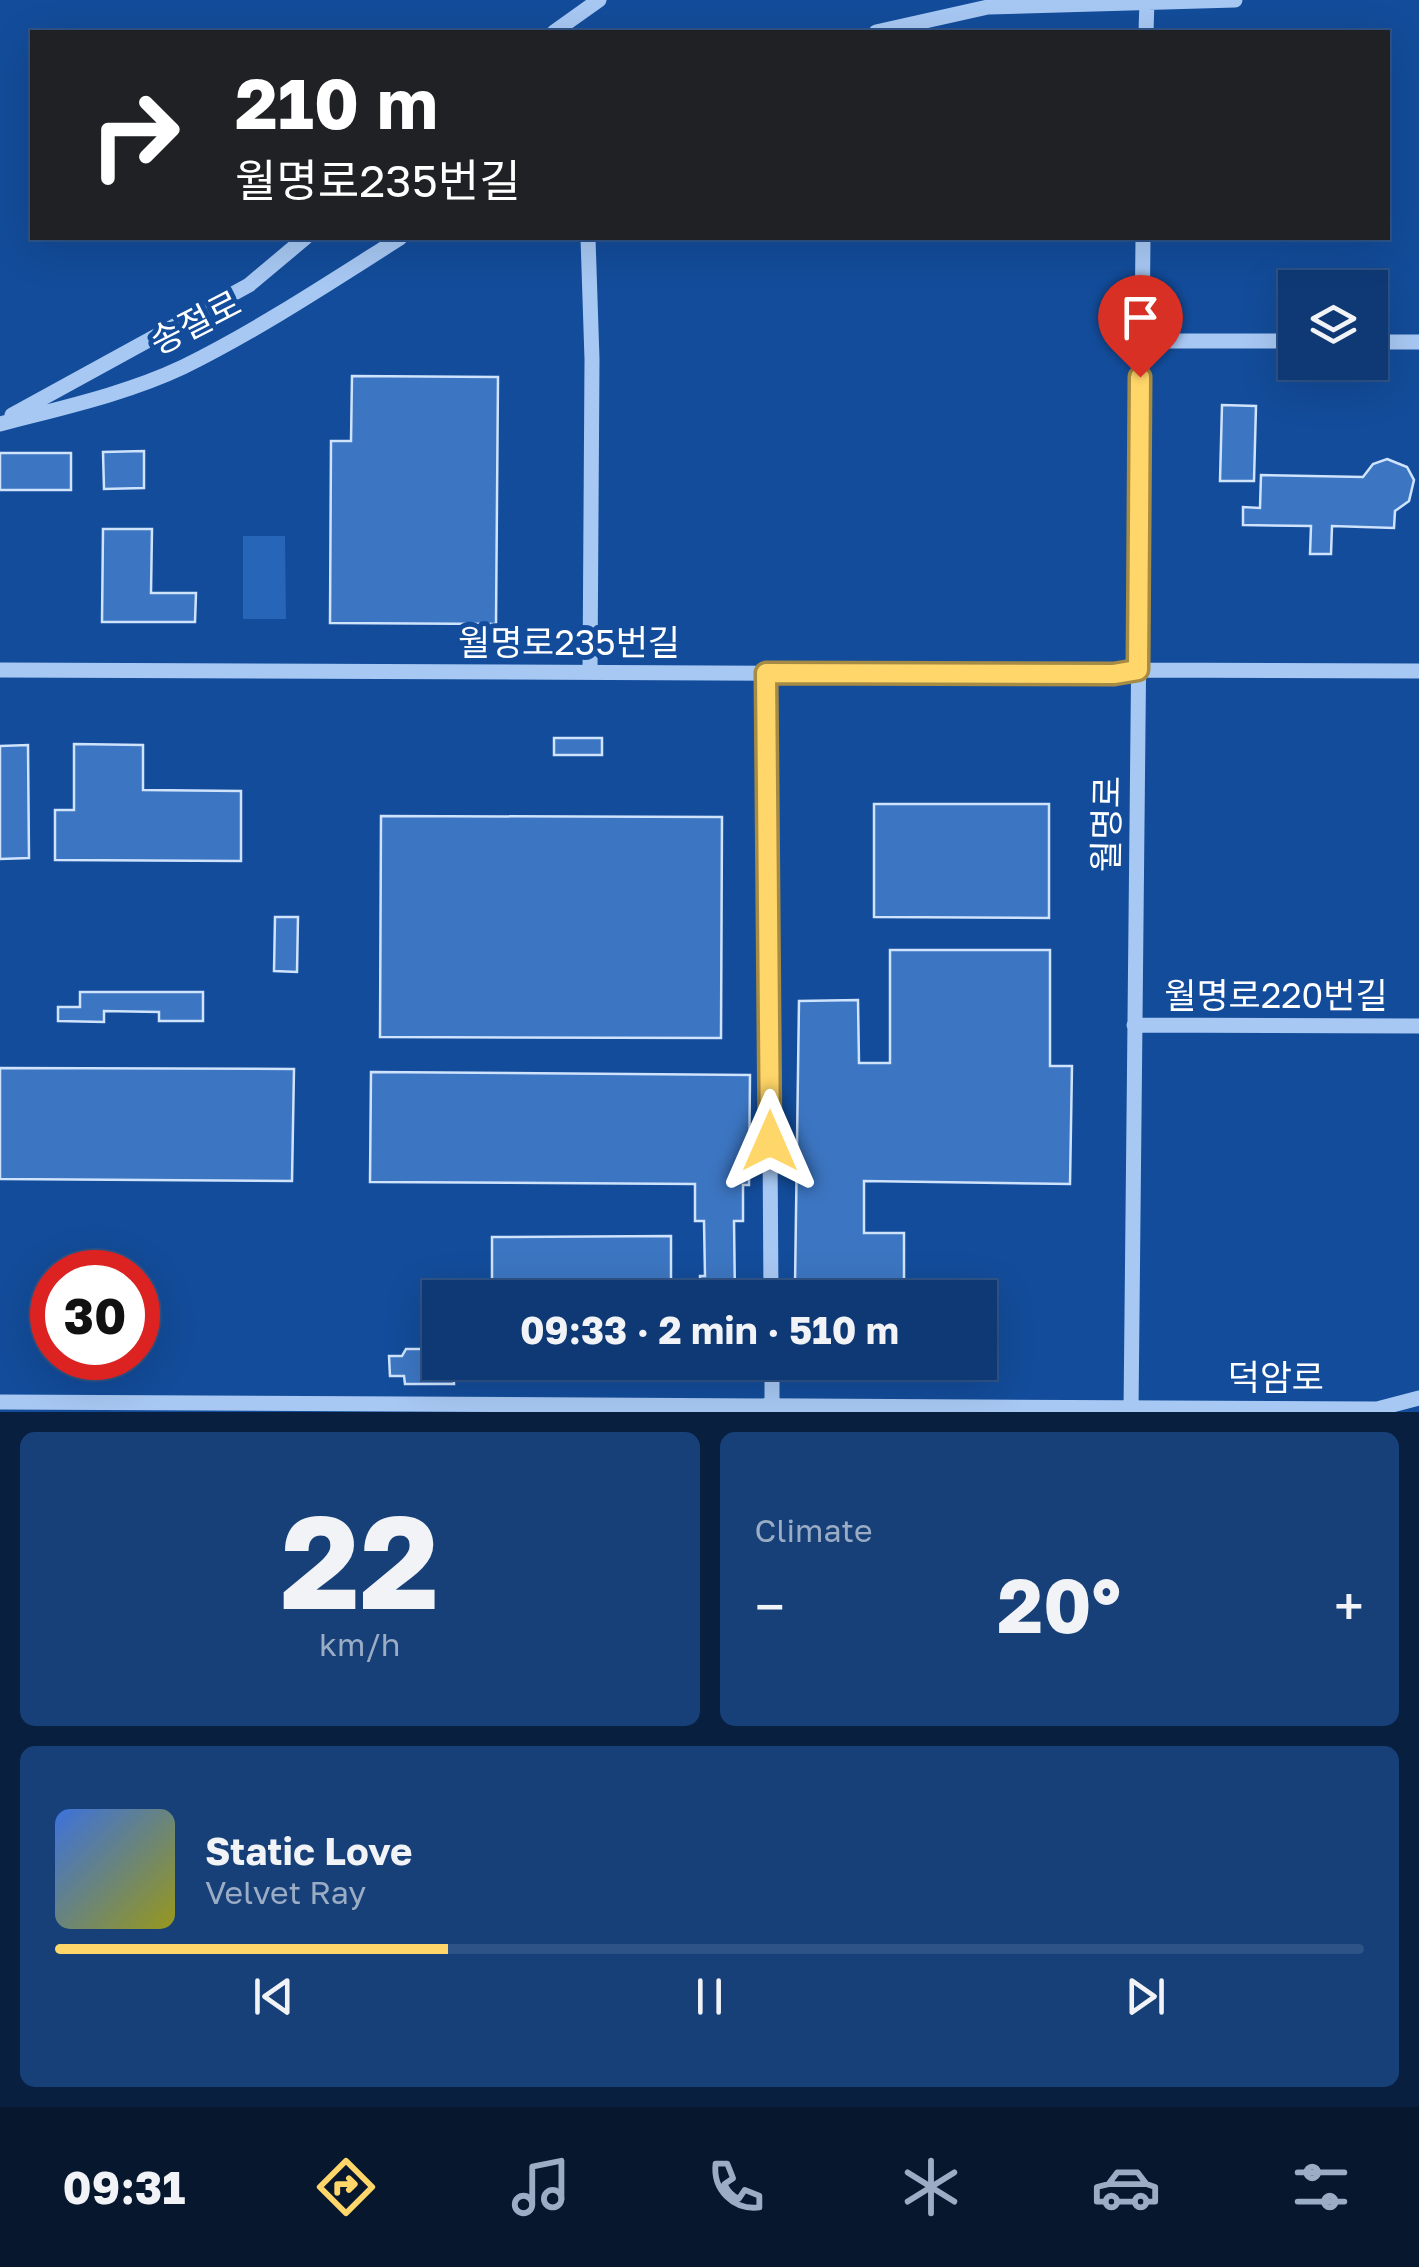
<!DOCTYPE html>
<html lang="en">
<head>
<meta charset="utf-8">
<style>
  body { margin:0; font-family:"Golos Text","Noto Sans KR",sans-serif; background:#174079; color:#f1f3f6; height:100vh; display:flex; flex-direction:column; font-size:38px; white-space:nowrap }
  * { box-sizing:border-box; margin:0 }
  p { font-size:32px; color:#9bacc5 }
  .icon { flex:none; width:55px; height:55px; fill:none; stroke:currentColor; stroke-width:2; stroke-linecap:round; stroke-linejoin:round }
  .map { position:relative; height:1412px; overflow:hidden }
  .sheet { display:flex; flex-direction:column; gap:20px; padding:20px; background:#081f40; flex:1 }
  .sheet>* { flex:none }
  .guide { position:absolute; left:30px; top:30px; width:1360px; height:210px; border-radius:0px; box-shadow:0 10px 40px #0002,0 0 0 2px #2e5386; background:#202124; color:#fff; overflow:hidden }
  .fabs { position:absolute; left:1278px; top:270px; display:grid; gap:20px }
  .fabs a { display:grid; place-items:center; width:110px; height:110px; border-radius:0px; background:#0e3974; box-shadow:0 10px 40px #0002,0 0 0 2px #2e5386; font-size:50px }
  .speed { position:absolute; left:30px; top:1250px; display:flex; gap:20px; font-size:50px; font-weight:700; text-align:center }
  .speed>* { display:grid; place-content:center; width:130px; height:130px; border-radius:50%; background:#0e3974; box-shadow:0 10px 40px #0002,0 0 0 2px #2e5386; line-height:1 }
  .speed .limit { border:15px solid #d22; background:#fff; color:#111 }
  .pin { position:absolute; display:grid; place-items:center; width:85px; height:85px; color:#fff; margin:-102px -42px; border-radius:50% 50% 50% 0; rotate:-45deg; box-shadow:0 0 10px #0007 }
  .pin .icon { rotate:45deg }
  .me { position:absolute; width:110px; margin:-55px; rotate:0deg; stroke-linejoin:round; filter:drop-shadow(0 0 8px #0008) }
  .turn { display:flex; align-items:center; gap:35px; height:210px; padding:0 40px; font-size:45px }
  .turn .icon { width:130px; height:130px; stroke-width:2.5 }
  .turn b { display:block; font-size:70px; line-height:85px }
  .big { font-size:75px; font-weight:700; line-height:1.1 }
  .sheet .widget { flex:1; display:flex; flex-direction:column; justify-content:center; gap:15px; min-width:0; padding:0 35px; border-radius:15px; background:#174079 }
  .sheet .dial { align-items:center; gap:0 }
  .dial b { font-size:130px; line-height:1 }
  .song { display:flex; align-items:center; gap:30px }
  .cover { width:120px; height:120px; border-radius:15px; background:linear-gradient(135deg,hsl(220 70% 55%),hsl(60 70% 35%)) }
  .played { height:10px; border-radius:5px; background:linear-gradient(90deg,#ffd669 30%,#2e5386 30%) }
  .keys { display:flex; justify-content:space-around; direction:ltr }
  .heat { display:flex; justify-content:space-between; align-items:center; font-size:55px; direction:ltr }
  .sheet .tiles { flex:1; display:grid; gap:20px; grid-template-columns:1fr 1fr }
  .widget:last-child { grid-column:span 2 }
  .trip { position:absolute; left:422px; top:1280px; width:575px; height:100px; border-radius:0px; background:#0e3974; box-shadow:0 10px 40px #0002,0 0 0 2px #2e5386; font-weight:700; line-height:100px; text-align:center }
  .tab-bar { display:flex; height:160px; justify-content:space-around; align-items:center; background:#06172e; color:#9bacc5 }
  .tab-bar .icon { width:70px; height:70px }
  .tab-bar .on { color:#ffd669 }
  .tab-bar b { font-size:45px; color:#f1f3f6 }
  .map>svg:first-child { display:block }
  .green { fill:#2665b8 }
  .building { fill:#3c75c1; stroke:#cfe3fd; stroke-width:2.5 }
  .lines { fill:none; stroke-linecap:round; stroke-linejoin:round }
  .minor { stroke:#a7c8f3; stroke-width:15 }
  .route-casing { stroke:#a68b44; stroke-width:25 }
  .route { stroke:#ffd669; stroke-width:18 }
  .labels { text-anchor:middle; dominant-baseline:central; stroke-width:10; stroke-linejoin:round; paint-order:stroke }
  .street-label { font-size:35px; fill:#fff; stroke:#134c9a }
</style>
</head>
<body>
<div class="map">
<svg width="1419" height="1412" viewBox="0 0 1419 1412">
  <rect width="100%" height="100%" fill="#134c9a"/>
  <path class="green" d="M243 536H285L286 619H243Z"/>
  <path class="building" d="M352 376 498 377 496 624 330 623 331 441H351Z
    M1222 405 1256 406 1254 481H1220Z
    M144 451V488L104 489 103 452Z
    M0 453H71V490H0Z
    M1387 459 1407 467 1414 480 1409 501 1395 511 1394 528 1332 526 1331 554H1310L1311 526 1243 525V507L1260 508 1261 475 1363 477 1373 464Z
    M103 529H152L151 593H196L195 622H102Z
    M554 738H602V755H554Z
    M74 744 143 745V790L241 791V861L55 860V810H74Z
    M28 745 29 858 0 859V746Z
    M874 804H1049V918L874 917Z
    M381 816 722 817 721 1038 380 1037Z
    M275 917H298L297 972 274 971Z
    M890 950H1050V1066H1072L1070 1184 864 1181V1233H904V1298H809V1285H795L799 1001 858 1000 859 1063H890Z
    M80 992H203V1021H159V1012L104 1011V1022L58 1021V1007H80Z
    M0 1068 294 1069 292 1181 0 1179Z
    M371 1072 750 1075 749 1185H743V1221H734L735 1298H700V1276H705L704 1221H695V1184L370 1182Z
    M671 1236V1298H623V1285L492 1286V1237Z
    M406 1349H440V1362H453L454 1384H405L404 1376H390L389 1356H402Z"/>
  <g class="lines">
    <path class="minor" d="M554 32 599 0
      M876 32 988 7 1235 0
      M1146 32 1147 0
      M588 238 592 359 590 672
      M1141 341H1295
      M1370 342H1419
      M12 415 249 285 305 238
      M0 424C61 408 126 394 183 367 258 330 329 283 400 238
      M0 670 961 674 1115 673 1138 670 1419 671
      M767 673 771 1298
      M1134 1025 1419 1026
      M772 1362V1406
      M0 1402 1377 1409 1419 1398
      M1131 1412 1143 238"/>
  </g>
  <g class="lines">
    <g class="route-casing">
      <path id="route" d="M770 1141 766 673 1114 674 1138 670 1140 377"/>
    </g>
    <use href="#route" class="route"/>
  </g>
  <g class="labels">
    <g class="street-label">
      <text transform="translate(195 322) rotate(-27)">송절로</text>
      <text x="569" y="642">월명로235번길</text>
      <text transform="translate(1106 824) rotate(-89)">월명로</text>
      <text x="1276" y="995">월명로220번길</text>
      <text x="1276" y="1377">덕암로</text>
    </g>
  </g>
</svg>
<div class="fabs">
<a><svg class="icon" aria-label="layers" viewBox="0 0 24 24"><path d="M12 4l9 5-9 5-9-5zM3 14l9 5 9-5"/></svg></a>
</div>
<div class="speed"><div class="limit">30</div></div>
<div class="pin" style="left:1140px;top:377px;background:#d93025"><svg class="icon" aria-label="arrive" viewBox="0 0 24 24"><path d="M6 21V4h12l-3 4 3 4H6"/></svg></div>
<svg class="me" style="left:770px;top:1141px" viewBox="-20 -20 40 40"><path d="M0-17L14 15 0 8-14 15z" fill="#ffd669" stroke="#fff" stroke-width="4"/></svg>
<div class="trip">09:33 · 2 min · 510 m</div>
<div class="guide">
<div class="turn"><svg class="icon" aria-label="right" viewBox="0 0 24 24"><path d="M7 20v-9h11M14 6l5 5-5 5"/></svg><div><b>210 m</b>월명로235번길</div></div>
</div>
</div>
<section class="sheet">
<div class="tiles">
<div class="widget dial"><b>22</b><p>km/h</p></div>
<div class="widget"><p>Climate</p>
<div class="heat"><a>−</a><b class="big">20°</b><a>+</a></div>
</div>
<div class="widget">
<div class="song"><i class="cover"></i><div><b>Static Love</b><p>Velvet Ray</p></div></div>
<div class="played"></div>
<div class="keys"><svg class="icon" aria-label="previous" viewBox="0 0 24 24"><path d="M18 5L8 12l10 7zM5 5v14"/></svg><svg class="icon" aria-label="pause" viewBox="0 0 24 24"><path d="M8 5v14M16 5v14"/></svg><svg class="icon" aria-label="next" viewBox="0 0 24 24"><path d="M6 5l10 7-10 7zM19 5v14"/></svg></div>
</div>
</div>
</section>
<nav class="tab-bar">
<b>09:31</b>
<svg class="icon on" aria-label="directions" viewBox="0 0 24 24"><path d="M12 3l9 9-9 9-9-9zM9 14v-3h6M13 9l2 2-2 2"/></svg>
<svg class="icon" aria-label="music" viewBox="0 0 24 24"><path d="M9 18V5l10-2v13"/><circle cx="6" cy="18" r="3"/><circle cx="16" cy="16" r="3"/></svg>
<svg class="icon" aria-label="phone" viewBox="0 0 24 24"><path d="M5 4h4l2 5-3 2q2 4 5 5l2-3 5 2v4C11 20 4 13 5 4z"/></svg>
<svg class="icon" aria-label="climate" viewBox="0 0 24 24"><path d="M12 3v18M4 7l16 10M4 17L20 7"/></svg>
<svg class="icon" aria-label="car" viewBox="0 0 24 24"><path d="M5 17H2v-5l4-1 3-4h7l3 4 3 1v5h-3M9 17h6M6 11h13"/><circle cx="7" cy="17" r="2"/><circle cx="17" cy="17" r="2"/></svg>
<svg class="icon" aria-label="filters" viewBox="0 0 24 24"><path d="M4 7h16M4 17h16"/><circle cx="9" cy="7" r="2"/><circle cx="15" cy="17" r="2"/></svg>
</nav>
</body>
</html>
